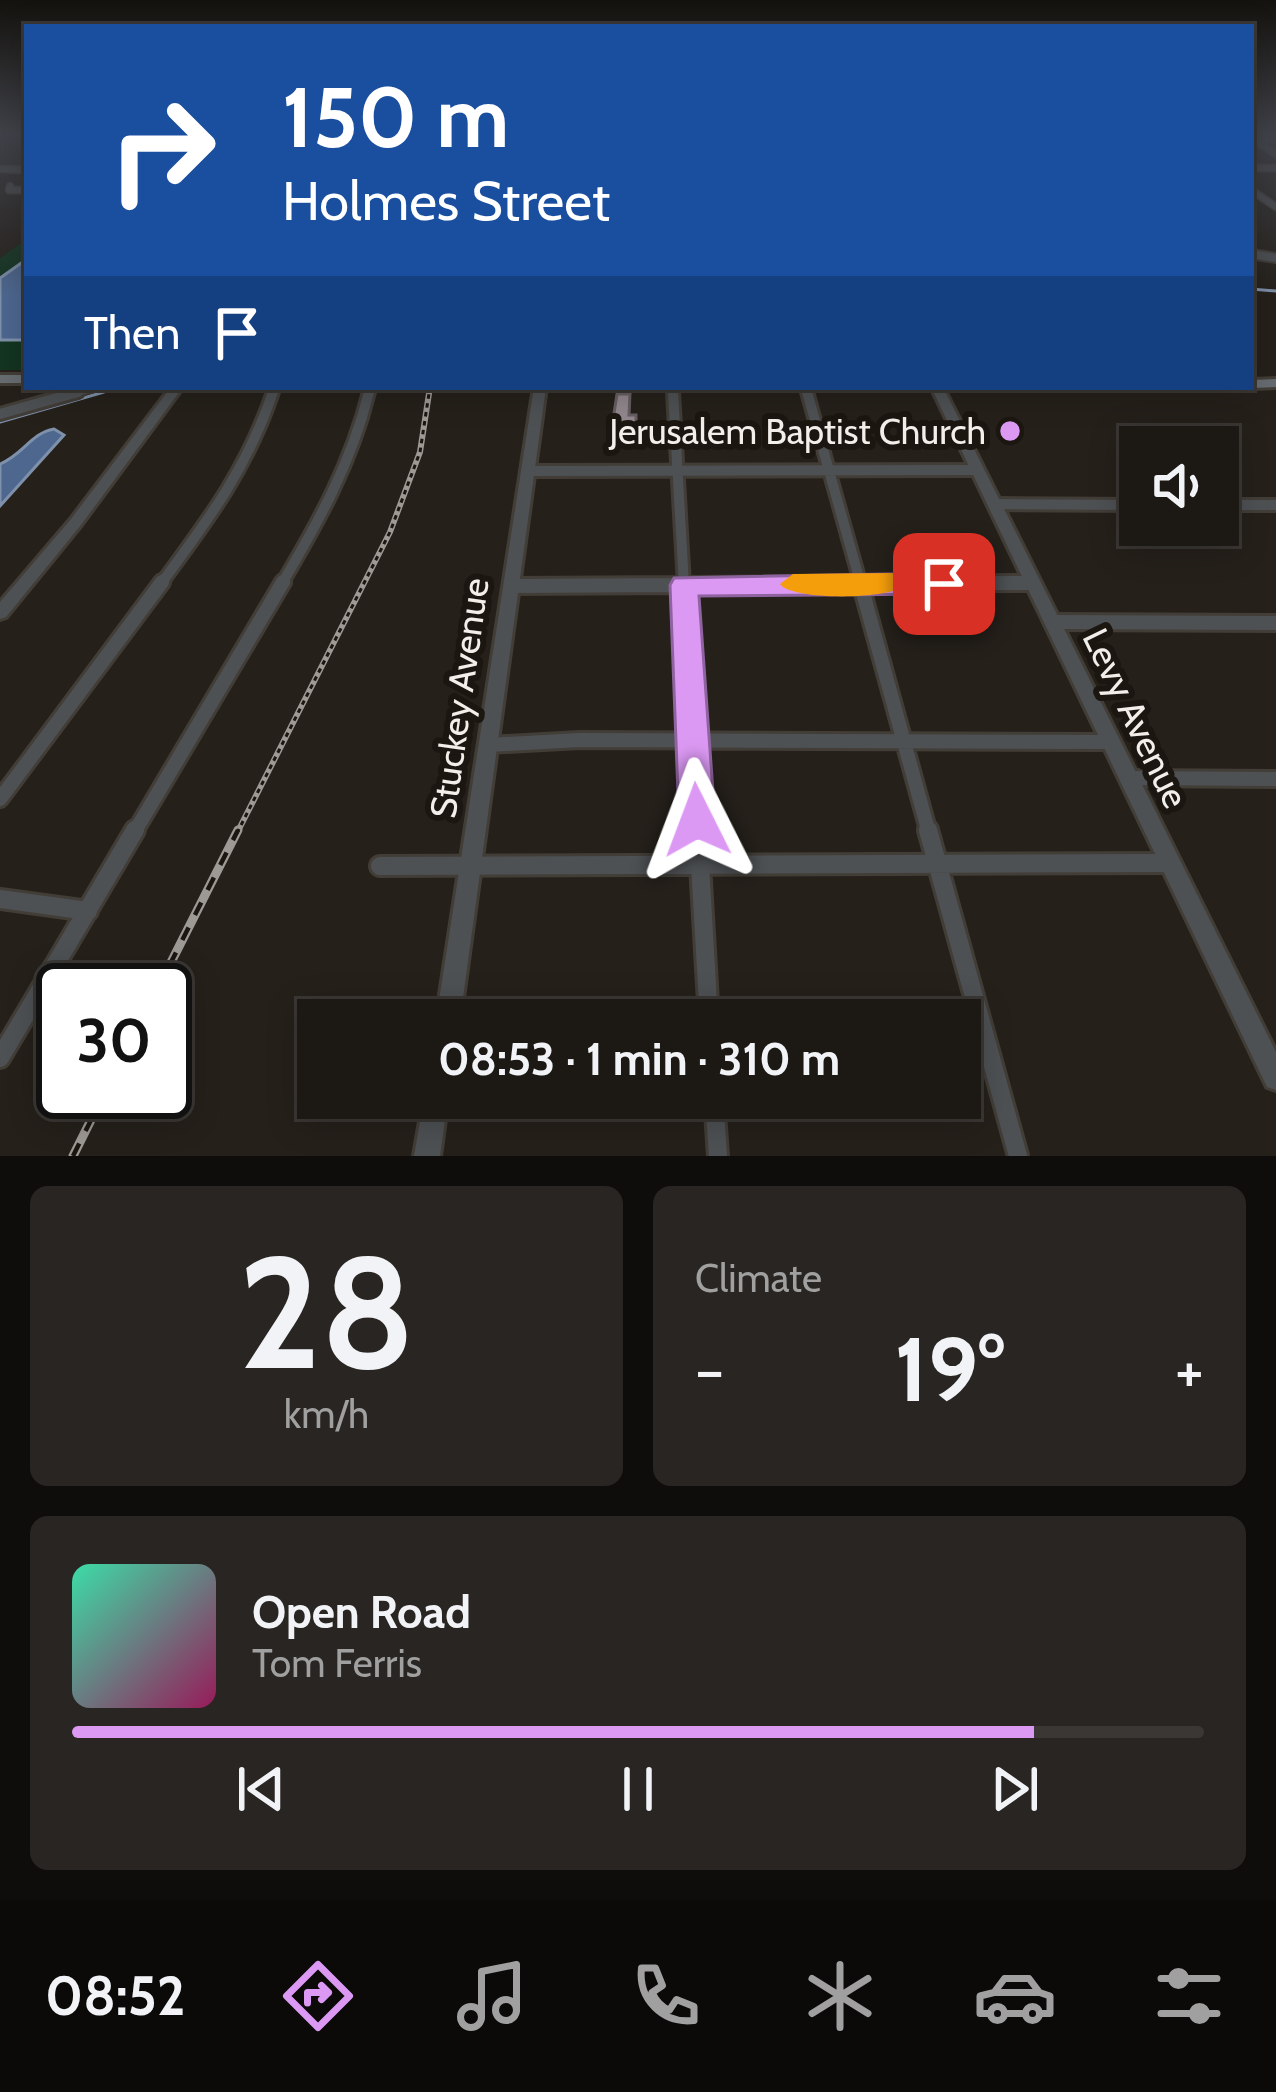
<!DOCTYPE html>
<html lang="en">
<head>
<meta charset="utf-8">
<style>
  body { margin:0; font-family:Cabin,sans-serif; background:#292522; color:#f1f3f6; height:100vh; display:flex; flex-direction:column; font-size:45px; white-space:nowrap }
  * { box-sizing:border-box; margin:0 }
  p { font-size:39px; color:#a0a0a0 }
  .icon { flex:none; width:66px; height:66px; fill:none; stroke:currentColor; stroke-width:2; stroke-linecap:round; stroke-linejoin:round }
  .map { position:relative; height:1156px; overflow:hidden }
  .details { display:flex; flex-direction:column; gap:30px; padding:30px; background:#0f0d0b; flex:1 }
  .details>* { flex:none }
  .top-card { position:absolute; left:24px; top:24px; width:1230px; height:366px; border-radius:0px; box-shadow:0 6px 30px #0003,0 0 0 3px #3a3734; background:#1a4fa0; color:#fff; overflow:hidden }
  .buttons { position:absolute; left:1119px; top:426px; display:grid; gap:24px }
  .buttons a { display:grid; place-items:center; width:120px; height:120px; border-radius:0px; background:#1c1814; box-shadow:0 6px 30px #0003,0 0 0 3px #3a3734; font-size:60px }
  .speed { position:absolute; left:36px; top:963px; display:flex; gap:24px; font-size:60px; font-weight:700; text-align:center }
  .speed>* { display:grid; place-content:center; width:156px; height:156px; border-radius:50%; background:#1c1814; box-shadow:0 6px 30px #0003,0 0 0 3px #3a3734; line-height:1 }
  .speed .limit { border:6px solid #111; border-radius:18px; background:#fff; color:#111 }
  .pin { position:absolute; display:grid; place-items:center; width:102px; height:102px; color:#fff; margin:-51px; border-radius:24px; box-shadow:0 6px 18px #0006 }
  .me { position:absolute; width:132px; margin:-66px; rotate:357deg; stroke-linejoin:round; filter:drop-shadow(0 0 9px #0008) }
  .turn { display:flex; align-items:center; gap:42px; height:252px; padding:0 60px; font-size:54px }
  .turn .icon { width:156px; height:156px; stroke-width:2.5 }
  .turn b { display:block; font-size:84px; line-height:102px }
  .then { display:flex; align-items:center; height:114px; padding:0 60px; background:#0003; gap:24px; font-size:45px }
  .big { font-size:90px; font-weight:700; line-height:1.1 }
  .details .tile { flex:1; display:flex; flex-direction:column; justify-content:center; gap:18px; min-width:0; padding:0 42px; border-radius:18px; background:#292522 }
  .details .dial { align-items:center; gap:0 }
  .dial b { font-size:156px; line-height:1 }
  .song { display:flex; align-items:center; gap:36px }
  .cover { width:144px; height:144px; border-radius:18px; background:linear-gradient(135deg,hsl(160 70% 55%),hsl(330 70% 35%)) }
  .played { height:12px; border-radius:6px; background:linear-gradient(90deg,#dc99f4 85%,#3a3734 85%) }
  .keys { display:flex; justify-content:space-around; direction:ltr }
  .heat { display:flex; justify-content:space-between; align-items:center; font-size:66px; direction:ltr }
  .details .tiles { flex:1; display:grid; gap:30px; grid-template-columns:1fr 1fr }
  .tile:last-child { grid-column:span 2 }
  .trip { position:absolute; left:297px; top:999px; width:684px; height:120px; border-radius:0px; background:#1c1814; box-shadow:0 6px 30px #0003,0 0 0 3px #3a3734; font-weight:700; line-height:120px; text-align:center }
  .tabs { display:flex; height:192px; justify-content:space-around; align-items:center; background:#0b0a08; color:#a0a0a0 }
  .tabs .icon { width:84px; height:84px }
  .tabs .selected { color:#dc99f4 }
  .tabs b { font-size:54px; color:#f1f3f6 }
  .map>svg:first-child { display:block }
  .green { fill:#133521 }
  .water { fill:#4d678f; stroke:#7e90aa; stroke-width:3 }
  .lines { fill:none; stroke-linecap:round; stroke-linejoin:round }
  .stream { stroke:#7e90aa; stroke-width:3 }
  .minor-far4-casing { stroke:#423d37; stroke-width:9 }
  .minor-far3-casing { stroke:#423d37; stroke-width:12 }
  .minor-far2-casing { stroke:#423d37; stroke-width:16 }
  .minor-far1-casing { stroke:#423d37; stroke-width:20 }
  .minor-casing { stroke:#423d37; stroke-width:24 }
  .tertiary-casing { stroke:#423d37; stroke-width:6 }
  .secondary-casing { stroke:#423d37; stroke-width:6 }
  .minor-far4 { stroke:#4e5154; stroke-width:6 }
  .minor-far3 { stroke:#4e5154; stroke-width:8 }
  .minor-far2 { stroke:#4e5154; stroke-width:10 }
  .minor-far1 { stroke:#4e5154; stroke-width:14 }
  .minor { stroke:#4e5154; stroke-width:18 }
  .tertiary { fill:#4e5154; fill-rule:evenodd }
  .secondary { fill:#676c71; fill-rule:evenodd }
  .rail-far1-casing { stroke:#9d9994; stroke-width:6 }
  .rail-casing { stroke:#9d9994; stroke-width:9 }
  .rail-far1 { stroke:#1c1611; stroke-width:3; stroke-dasharray:4.5; stroke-linecap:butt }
  .rail { stroke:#1c1611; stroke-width:4.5; stroke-dasharray:14; stroke-linecap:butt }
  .wall { fill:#7d7478 }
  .building { fill:#91878c; stroke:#665e62; stroke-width:3 }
  .route { fill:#dc99f4; stroke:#8f639f; stroke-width:3 }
  .slow { fill:#f59e0b }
  .poi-dot { fill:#dc99f4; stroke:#1c1611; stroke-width:4.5 }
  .labels { text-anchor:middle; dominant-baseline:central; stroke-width:12; stroke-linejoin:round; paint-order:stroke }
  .poi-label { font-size:36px; fill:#f2eeea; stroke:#1c1611; text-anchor:end }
  .street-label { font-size:36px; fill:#f2eeea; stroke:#1c1611 }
</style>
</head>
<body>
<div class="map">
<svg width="1276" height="1156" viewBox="0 0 1276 1156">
  <rect width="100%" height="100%" fill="#25201a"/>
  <path class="green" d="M27 239V370H0V258Z"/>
  <path class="water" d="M27 259V340H0V278Z
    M54 429 64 435 0 506V464C23 455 31 433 54 429Z"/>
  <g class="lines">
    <path class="stream" d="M1251 289 1276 291
      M0 422 104 392"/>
    <g class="minor-far4-casing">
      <path id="minor-far4" d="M1251 138 1276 154
        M1251 168H1276
        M0 169 27 170
        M10 186 9 190H27
        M1251 190 1276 207"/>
    </g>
    <g class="minor-far3-casing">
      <path id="minor-far3" d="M1251 254 1276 258
        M673 387V395
        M806 387 808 395
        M67 395 94 387
        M272 395 275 387
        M368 395 370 387"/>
    </g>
    <g class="minor-far2-casing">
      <path id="minor-far2" d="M673 392 684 585
        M807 392 861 585
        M0 414 78 392
        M528 471 978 470
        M994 504 1140 505
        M1218 505H1276
        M160 585C208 520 247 469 273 392
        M281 585C319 521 351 464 369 392
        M672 585 1033 583"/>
    </g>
    <g class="minor-far1-casing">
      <path id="minor-far1" d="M684 582 698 833
        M860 582 929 833
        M512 586 1033 583
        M1052 622 1276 623
        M488 745 579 740 1111 742
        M1129 778 1276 779
        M0 799 162 582
        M134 833 283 582"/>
    </g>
    <g class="minor-casing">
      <path id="minor" d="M698 830 709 1020
        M928 830 1018 1156
        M380 866 1170 863
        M0 899 88 911
        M0 1058 135 830
        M714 1098 718 1156"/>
    </g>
    <g class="tertiary-casing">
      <path id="tertiary" d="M1251 138H1276V142H1251Z
        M171 387H183L81 525 6 617 0 619V602L71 519Z
        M534 387H546L460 1020H436Z
        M931 387H943L1276 1052V1090L1267 1087Z
        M424 1098H448L440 1156H414Z"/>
    </g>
    <g class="secondary-casing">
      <path id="secondary" d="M0 375H27V383H0Z
        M1276 379V387L1251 388 1248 387H1251V380Z"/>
    </g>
    <use href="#minor-far4" class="minor-far4"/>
    <use href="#minor-far3" class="minor-far3"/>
    <use href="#minor-far2" class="minor-far2"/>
    <use href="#minor-far1" class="minor-far1"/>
    <use href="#minor" class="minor"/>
    <use href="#tertiary" class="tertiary"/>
    <use href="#secondary" class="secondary"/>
    <g class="rail-far1-casing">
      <path id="rail-far1" d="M237 833 390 532 420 452 430 387"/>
    </g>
    <g class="rail-casing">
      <path id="rail" d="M157 990 238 830
        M73 1156 105 1092"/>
    </g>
    <use href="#rail-far1" class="rail-far1"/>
    <use href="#rail" class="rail"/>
  </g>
  <path class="wall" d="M629 415H636V433H612V426Z"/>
  <path class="building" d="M617 394H630L629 415H636V426H612Z"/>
  <linearGradient id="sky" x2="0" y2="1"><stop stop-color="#14120e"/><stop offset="0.45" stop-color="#404249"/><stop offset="1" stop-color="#404249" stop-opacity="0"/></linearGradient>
  <rect width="1276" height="297" fill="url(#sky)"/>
  <path class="route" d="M944 573 957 584 944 594 699 596 715 820 709 832 697 837 684 832 679 820 670 585 674 578Z"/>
  <path class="slow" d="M892 573 906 584C895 600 791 601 780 584L793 574Z"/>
  <circle class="poi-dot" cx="1010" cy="431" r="12"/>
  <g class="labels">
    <g class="poi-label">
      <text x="986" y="431">Jerusalem Baptist Church</text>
    </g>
    <g class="street-label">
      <text transform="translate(459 698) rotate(-82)">Stuckey Avenue</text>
      <text transform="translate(1136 718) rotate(64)">Levy Avenue</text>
    </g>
  </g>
</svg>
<div class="buttons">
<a><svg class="icon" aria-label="sound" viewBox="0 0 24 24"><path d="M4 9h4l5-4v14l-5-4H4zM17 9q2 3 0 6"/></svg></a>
</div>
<div class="speed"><div class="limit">30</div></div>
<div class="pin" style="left:944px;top:584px;background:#d93025"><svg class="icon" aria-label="arrive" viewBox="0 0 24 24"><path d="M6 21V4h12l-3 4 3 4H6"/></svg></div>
<svg class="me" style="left:697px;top:820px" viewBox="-20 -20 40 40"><path d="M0-17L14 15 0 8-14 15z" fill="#dc99f4" stroke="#fff" stroke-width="4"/></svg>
<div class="trip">08:53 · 1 min · 310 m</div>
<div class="top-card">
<div class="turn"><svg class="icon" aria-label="right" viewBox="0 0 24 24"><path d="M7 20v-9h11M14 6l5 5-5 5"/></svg><div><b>150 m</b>Holmes Street</div></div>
<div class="then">Then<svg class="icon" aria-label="arrive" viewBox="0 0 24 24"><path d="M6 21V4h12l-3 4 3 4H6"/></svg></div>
</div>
</div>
<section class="details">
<div class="tiles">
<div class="tile dial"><b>28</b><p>km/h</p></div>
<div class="tile"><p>Climate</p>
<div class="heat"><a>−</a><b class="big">19°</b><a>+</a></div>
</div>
<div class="tile">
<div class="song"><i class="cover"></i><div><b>Open Road</b><p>Tom Ferris</p></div></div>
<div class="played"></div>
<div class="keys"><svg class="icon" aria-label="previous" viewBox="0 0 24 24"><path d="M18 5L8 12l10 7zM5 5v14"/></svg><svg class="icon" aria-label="pause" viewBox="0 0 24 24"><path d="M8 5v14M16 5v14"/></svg><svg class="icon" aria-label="next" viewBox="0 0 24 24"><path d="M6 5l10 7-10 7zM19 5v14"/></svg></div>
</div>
</div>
</section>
<nav class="tabs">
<b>08:52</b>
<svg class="icon selected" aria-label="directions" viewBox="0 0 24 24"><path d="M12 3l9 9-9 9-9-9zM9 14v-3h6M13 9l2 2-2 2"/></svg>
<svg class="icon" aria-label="music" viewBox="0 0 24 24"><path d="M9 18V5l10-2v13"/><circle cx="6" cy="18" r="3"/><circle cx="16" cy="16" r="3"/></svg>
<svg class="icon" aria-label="phone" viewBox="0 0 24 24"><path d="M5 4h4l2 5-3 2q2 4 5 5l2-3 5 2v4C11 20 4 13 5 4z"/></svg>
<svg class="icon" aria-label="climate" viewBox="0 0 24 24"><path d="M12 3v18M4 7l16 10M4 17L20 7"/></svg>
<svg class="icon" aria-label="car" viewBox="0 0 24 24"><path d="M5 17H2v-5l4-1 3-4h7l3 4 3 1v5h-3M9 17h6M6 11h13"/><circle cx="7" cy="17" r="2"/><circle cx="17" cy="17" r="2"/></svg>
<svg class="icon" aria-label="filters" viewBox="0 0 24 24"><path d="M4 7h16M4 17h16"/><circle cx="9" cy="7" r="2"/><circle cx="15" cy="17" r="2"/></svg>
</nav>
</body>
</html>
